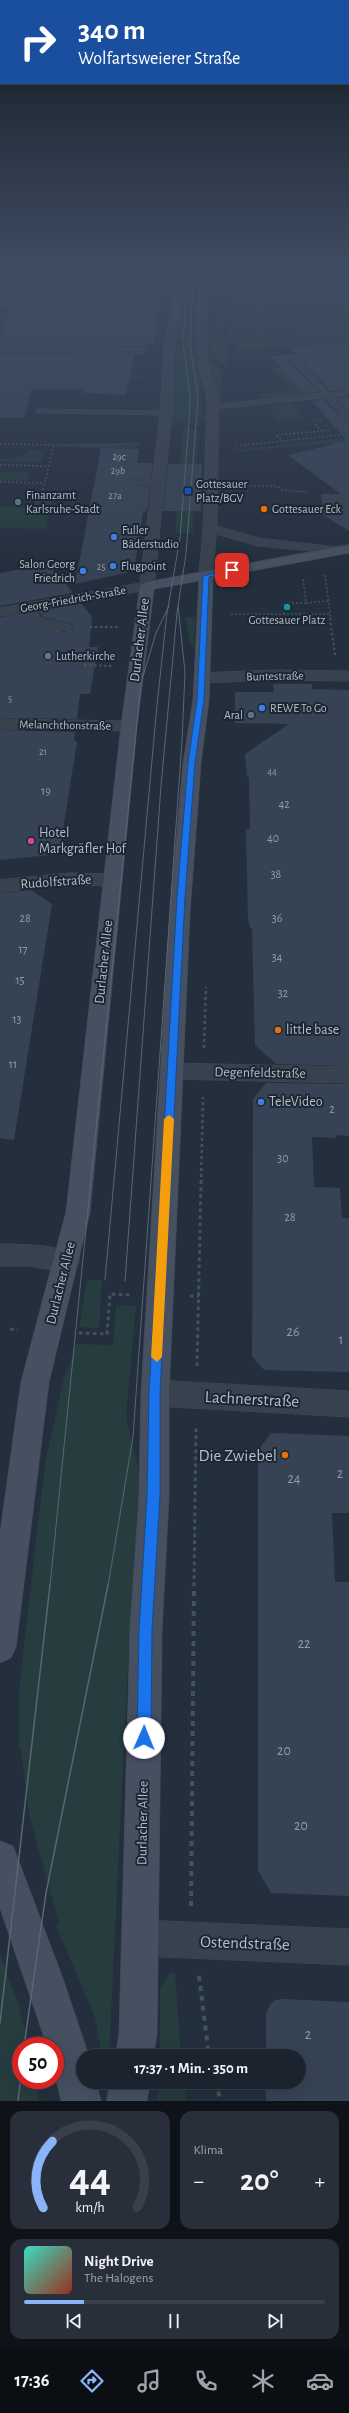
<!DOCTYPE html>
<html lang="de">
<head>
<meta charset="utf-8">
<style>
  body { margin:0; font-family:"Alegreya Sans",sans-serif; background:#282f3a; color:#f1f3f6; height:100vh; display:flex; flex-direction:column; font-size:15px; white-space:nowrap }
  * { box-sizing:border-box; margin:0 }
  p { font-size:13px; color:#a0a4aa }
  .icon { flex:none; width:22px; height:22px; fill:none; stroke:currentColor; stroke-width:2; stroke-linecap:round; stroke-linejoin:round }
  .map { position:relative; height:2101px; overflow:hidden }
  .drawer { display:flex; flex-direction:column; gap:10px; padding:10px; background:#0f1319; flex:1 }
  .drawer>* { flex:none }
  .banner { position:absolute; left:0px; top:0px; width:349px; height:84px; box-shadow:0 4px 16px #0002,0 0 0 1px #39404a; background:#1a4fa0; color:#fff; overflow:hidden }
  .speed { position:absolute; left:12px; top:2037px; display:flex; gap:8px; font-size:20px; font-weight:700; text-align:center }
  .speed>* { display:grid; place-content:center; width:52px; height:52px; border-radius:50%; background:#1b232e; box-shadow:0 4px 16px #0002,0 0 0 1px #39404a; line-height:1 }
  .speed .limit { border:6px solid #d22; background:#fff; color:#111 }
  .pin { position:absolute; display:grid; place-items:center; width:34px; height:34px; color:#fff; margin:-17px; border-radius:8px; box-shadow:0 2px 6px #0006 }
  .me { position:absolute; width:44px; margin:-22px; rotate:1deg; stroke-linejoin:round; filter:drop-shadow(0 0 3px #0008) }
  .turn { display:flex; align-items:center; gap:14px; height:84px; padding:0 12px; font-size:18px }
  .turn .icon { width:52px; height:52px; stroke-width:2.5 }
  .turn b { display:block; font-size:28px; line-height:34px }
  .big { font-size:30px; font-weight:600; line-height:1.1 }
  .drawer .card { flex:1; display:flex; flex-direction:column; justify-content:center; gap:6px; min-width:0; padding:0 14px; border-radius:12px; background:#282f3a }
  .drawer .dial { align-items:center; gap:0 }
  .dial svg { height:104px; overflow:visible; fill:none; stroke:#39404a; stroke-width:7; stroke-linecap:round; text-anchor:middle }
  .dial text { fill:#f1f3f6; stroke:none }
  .song { display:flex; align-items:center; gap:12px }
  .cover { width:48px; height:48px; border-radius:6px; background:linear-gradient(135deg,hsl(170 70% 55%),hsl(10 70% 35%)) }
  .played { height:4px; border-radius:2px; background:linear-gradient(90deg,#8ab4f8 20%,#39404a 20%) }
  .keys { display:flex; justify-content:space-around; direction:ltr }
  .heat { display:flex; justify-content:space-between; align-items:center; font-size:22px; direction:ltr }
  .drawer .tiles { flex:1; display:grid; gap:10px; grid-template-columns:1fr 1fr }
  .card:last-child { grid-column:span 2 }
  .trip { position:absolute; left:76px; top:2049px; width:230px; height:40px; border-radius:20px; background:#1b232e; box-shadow:0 4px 16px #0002,0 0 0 1px #39404a; font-weight:600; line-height:40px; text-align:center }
  .tabs { display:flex; height:64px; justify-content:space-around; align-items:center; background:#0b0e12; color:#a0a4aa }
  .tabs .icon { width:28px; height:28px }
  .tabs .current { color:#8ab4f8 }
  .tabs b { font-size:18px; color:#f1f3f6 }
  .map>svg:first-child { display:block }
  .green { fill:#263c3f }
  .building { fill:#364354; fill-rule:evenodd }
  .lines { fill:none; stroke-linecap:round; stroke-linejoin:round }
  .service-casing { stroke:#414a57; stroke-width:1 }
  .minor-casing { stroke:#414a57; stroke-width:1 }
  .tertiary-casing { stroke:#414a57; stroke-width:1 }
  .secondary-casing { stroke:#414a57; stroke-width:1 }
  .path-far5 { stroke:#3f5557; stroke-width:1; stroke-dasharray:1.5 1.5; stroke-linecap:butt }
  .path-far4 { stroke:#3f5557; stroke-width:1.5; stroke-dasharray:2 2; stroke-linecap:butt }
  .path-far3 { stroke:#3f5557; stroke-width:2; stroke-dasharray:2.5 2.5; stroke-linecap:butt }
  .path-far2 { stroke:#3f5557; stroke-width:2.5; stroke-dasharray:3 3; stroke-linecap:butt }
  .path-far1 { stroke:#3f5557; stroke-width:3; stroke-dasharray:3.5 3.5; stroke-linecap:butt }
  .path { stroke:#3f5557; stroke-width:4; stroke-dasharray:5 5; stroke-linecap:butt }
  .service { fill:#38414e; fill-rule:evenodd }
  .minor { fill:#38414e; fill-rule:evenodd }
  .tertiary { fill:#38414e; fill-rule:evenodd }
  .secondary { fill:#465061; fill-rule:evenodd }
  .tram-far1 { stroke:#5a6575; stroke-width:1 }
  .tram { stroke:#5a6575; stroke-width:1.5 }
  .path-bridge { stroke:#3f5557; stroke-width:1; stroke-dasharray:1.5 1.5; stroke-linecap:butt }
  .route { fill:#1a73e8; stroke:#114b97 }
  .slow { fill:#f59e0b }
  .transit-dot { fill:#1a4fb4; stroke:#1d2633; stroke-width:1.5 }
  .service-dot { fill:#5c6f8a; stroke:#1d2633; stroke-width:1.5 }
  .food-dot { fill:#e8710a; stroke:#1d2633; stroke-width:1.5 }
  .shop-dot { fill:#3f7fe0; stroke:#1d2633; stroke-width:1.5 }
  .culture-dot { fill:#0f9aa8; stroke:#1d2633; stroke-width:1.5 }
  .worship-dot { fill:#6b7280; stroke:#1d2633; stroke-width:1.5 }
  .hotel-dot { fill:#d1479c; stroke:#1d2633; stroke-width:1.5 }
  .labels { text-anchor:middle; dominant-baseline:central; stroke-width:4; stroke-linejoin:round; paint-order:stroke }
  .far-number-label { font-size:10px; fill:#929caa }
  .far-poi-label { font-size:12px; fill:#b4bcc9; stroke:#1d2633; text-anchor:start }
  .far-street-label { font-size:12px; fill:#b4bcc9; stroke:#1d2633 }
  .number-label { font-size:12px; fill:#929caa }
  .street-label { font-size:14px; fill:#b4bcc9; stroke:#1d2633 }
  .poi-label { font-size:14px; fill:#b4bcc9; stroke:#1d2633; text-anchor:start }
  .near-number-label { font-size:14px; fill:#929caa }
  .near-street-label { font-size:17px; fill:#b4bcc9; stroke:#1d2633 }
  .near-poi-label { font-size:17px; fill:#b4bcc9; stroke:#1d2633; text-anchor:end }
</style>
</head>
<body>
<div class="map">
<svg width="349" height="2101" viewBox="0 0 349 2101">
  <rect width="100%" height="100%" fill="#242f3e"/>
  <path class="green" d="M198 273H200V340H194V343L174 339 181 314 194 316Z
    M229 273H349V342L235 351V340L228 338Z
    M219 278 223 279V340H211V330H217Z
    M211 342 227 343V366L210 356Z
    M179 343 200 347 199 365 202 414 207 415 206 418H199L198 426 177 421 176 426H170L175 357 173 346H179Z
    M207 359 222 370 221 399 215 397 208 373Z
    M278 366 300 390 312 389V393L261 398 257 394 291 391 270 367Z
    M292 403 304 418 279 420 267 406Z
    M183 426 198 431 193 533H175Z
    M345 438 349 443V456L328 443 235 452V450Z
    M60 444 136 445V449L59 447Z
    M32 449 44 451 41 462 0 461V459C12 459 23 458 32 449Z
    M0 472H29L27 481H0Z
    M37 496 53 497 45 529 0 528V507H34Z
    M185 617H196L194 647 191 646Z
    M87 1280H102L99 1328 79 1327Z
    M116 1305 136 1306 126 1417 142 1484 128 1663 109 2056H102L95 2017 56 1926 59 1924 29 1814 21 1748 19 1749V1690L45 1463 63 1382 76 1344 113 1345Z
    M0 1954 18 2003 29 2046H21V2080H36L39 2101H0Z
    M175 1973 181 2056H160V1988L169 1974Z
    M159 2082H184L186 2101H157Z"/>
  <path class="building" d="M12 273H119L118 276 152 277 150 289 60 290 63 294 161 296 154 342 141 346 0 345V335L11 308H0V296ZM11 288H33L36 292 11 294 7 291Z
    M349 342V390L330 391 297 355 290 354 289 361 318 392 305 393 300 390 270 356 296 354 290 347Z
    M0 354 134 355 126 395 83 393V390L32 389 24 418H0Z
    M349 397V412L336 398Z
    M324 400 342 419 349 420V531L323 515 321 494H341L288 455 347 441 312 401Z
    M101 448 139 449 137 463H153L151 478H131L128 481 136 485 150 487 147 511 143 512 134 571 75 584Z
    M168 464H202L201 511H163Z
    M49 564 73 593 0 606V573Z
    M81 603 92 617 89 647H98L90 694H80L77 719 0 718V617L23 613 39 626 64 632 73 628 72 624 43 617 38 611Z
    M273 684H312V689L349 690V1066L276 1064 255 1045 252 928H250L249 921H248L246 829H250L249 777H247L245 754 289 724 235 723V692H274Z
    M0 730 75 732 74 740 77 742 60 849 50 855 0 860Z
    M31 890 52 904 14 1140 0 1138V893Z
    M266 1083 349 1084V1136L336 1135V1138L312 1137 314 1187 340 1188 342 1218H349V1372L264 1370 252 1356 253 1099Z
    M271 1433 349 1436V1513H332L335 1582H349V1896L271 1893 258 1870V1450Z
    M283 1999 349 2002V2101H266V2082H299V2056H266V2014L270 2005 275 2000Z"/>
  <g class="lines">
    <g class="service-casing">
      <path id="service" d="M226 275 228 278 204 281 201 279Z
        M33 289 35 292 11 293 8 291 11 289Z
        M61 290 178 291 181 293 178 295 63 293Z
        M290 356H296L329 393 349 391V395L333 397 349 414V418H343L325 398 213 409 209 407 213 405 321 393 290 360Z
        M37 409 166 411 170 413 166 415 40 413H37Z
        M131 479H159L164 482C158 487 135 486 129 481Z
        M27 604 31 605 42 618 71 625 72 627C65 636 38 626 31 620 26 616 24 612 22 607Z"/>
    </g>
    <g class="minor-casing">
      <path id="minor" d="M0 346 143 348 148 351 143 354 0 352Z
        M276 670 349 671V681L276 680 202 683 194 678 202 673Z
        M0 719 129 721 135 722 137 726 135 730 129 731 0 729Z
        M70 873 113 874 120 876 123 880 120 884 113 886 70 885 0 892V880Z
        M171 1063 349 1067V1083L171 1079 163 1077 160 1071 163 1065Z
        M0 1244C25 1244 52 1245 76 1253L80 1261 76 1269 67 1272 28 1266H0Z
        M155 1380 349 1391V1417L155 1406 145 1402 141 1393 145 1384Z
        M141 1920 349 1929V1965L141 1956 128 1951 123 1938 128 1925Z"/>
    </g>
    <g class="tertiary-casing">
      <path id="tertiary" d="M175 273H185L180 318 174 345 172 413 154 586 147 590 0 616V608L140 583 160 413 164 345 170 318Z
        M199 273H209L206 321 209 371 219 398 217 526 259 538 338 547 345 551 343 554 258 546 216 534 213 576 206 580 199 576 203 528 207 398 199 371 196 321Z"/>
    </g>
    <g class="secondary-casing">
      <path id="secondary" d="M349 545V553L213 578 209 700 201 763 190 912 169 1393V1496L162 1630 157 2035 153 2056H115L119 2035 130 1630 139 1496 141 1393 170 912 183 763 193 700 199 581 154 589 137 726 90 1212 49 1382 16 1647 11 1658 0 1663V1533L21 1382 66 1212 121 726 140 586 147 582Z
        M0 1841 13 1846 18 1859 63 1979 89 2056H83V2082H96L101 2101H61L55 2075V2046H47L0 1908Z
        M110 2082H150L147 2101H107Z"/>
    </g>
    <path class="path-far5" d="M259 274 263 339
      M244 276 274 273
      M260 276 280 282
      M260 282 349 283
      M223 342 349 332
      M232 357H273
      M249 363 244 357 246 345 268 346 275 351
      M127 378H146
      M311 420 316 425
      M312 420 322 419"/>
    <path class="path-far4" d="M315 424 321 431
      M282 441 340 435
      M0 444 53 445
      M236 446 282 441 276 435 331 430
      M0 465 49 466
      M0 482 44 483
      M234 486H277L282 490 306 492
      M42 494 54 445 140 444
      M325 575 331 619
      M306 603 328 601
      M231 614H329
      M284 614 283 603H306L303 579"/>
    <path class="path-far3" d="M330 618 335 655
      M90 627H118
      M96 653H114
      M84 665 112 666"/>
    <path class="path-far2" d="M204 1048 206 987
      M201 1183 203 1097"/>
    <path class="path-far1" d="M190 1296H199
      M10 1329 18 1330
      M79 1333 107 1334 110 1294 131 1295
      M197 1366 201 1182
      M194 1586 196 1425"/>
    <path class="path" d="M191 1906 194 1585
      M199 1976 209 2056
      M215 2082 221 2101"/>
    <use href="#service" class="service"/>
    <use href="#minor" class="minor"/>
    <use href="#tertiary" class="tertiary"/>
    <use href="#secondary" class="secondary"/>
    <path class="tram-far1" d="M105 1280 157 705 167 613 180 538 189 421 190 397 183 342 188 273
      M125 1281 161 786 177 613 186 554 198 397 190 344 193 287
      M50 1586 141 683 156 633 169 606
      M108 1586 133 1437 182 741 185 672 178 606"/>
    <path class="tram" d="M0 2023 50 1585
      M24 2046 46 1893 108 1585
      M18 2101 21 2075"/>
    <path class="path-bridge" d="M280 357 298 355"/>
  </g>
  <linearGradient id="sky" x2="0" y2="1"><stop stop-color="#141a22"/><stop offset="0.48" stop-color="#3f4d63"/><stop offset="1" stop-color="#3f4d63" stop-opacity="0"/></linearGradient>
  <rect width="349" height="567" fill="url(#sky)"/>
  <path class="route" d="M232 569 234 572 209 577 204 700 195 763 185 897 160 1393V1496L152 1630 151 1738 149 1742 144 1744 139 1742 137 1738 139 1630 147 1496 149 1393 177 897 188 763 197 700 203 576Z"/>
  <path class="slow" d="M169 1115 174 1119 162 1357 157 1362 151 1357 164 1119Z"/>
  <rect class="transit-dot" x="184" y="487" width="8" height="8" rx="2"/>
  <g class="service-dot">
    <circle cx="18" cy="502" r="4"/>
    <circle cx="251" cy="715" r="4"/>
  </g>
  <g class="food-dot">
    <circle cx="264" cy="509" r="4"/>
    <circle cx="278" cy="1030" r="4"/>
    <circle cx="285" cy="1455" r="4"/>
  </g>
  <g class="shop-dot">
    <circle cx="114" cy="537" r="4"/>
    <circle cx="113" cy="566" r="4"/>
    <circle cx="83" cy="571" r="4"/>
    <circle cx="262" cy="708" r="4"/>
    <circle cx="261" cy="1102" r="4"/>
  </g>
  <circle class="culture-dot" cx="287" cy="607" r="4"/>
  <circle class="worship-dot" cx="48" cy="656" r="4"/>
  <circle class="hotel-dot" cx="31" cy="841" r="4"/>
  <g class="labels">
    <g class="far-number-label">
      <text x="119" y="457">29c</text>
      <text x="118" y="471">29b</text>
      <text x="115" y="496">27a</text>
      <text x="101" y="567">25</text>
      <text x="10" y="699">5</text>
      <text x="43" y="752">21</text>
      <text x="272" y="772">44</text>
    </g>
    <g class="far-poi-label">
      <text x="196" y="484">Gottesauer<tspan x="196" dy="14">Platz/BGV</tspan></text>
      <text x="26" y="495">Finanzamt<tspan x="26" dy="14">Karlsruhe-Stadt</tspan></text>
      <text x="272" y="509">Gottesauer Eck</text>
      <text x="122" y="530">Fuller<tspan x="122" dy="14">Bäderstudio</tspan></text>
      <text x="75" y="564" text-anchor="end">Salon Georg<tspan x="75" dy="14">Friedrich</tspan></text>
      <text x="121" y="566">Flugpoint</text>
      <text x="287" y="620" text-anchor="middle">Gottesauer Platz</text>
      <text x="56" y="656">Lutherkirche</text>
      <text x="270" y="708">REWE To Go</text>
      <text x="243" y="715" text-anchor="end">Aral</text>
    </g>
    <g class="far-street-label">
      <text transform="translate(73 599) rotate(-10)">Georg-Friedrich-Straße</text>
      <text transform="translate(275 676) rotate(-1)">Buntestraße</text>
      <text transform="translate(65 725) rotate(1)">Melanchthonstraße</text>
    </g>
    <g class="number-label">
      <text x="46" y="791">19</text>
      <text x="284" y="804">42</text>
      <text x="273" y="838">40</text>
      <text x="276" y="874">38</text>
      <text x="25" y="918">28</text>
      <text x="277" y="918">36</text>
      <text x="23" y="949">17</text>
      <text x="277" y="957">34</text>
      <text x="20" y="980">15</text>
      <text x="283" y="993">32</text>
      <text x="17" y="1019">13</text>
      <text x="13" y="1064">11</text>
      <text x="332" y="1109">2</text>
      <text x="283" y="1158">30</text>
      <text x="290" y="1217">28</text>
    </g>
    <g class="street-label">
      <text transform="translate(140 640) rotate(-83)">Durlacher Allee</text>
      <text transform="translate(56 882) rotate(-4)">Rudolfstraße</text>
      <text transform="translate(104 962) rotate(-84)">Durlacher Allee</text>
      <text transform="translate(260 1073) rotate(1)">Degenfeldstraße</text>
      <text transform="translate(61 1283) rotate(-76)">Durlacher Allee</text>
      <text transform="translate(143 1823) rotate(-89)">Durlacher Allee</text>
    </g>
    <g class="poi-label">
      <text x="39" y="833">Hotel<tspan x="39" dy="16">Markgräfler Hof</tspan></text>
      <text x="286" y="1030">little base</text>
      <text x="269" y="1102">TeleVideo</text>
    </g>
    <g class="near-number-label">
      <text x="293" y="1332">26</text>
      <text x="341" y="1340">1</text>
      <text x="340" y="1474">2</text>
      <text x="294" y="1479">24</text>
      <text x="304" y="1644">22</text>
      <text x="284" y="1751">20</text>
      <text x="301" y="1826">20</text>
      <text x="308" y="2035">2</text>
    </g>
    <g class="near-street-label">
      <text transform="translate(252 1399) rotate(3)">Lachnerstraße</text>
      <text transform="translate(245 1943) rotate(2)">Ostendstraße</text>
    </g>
    <g class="near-poi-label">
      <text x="277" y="1455">Die Zwiebel</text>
    </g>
  </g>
</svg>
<div class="speed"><div class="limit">50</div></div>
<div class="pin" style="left:232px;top:570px;background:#d93025"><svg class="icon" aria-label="arrive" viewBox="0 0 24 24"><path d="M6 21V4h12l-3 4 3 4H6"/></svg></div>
<svg class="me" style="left:144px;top:1738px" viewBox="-20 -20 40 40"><circle r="19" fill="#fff"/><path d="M0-13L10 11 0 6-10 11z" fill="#1a73e8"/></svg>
<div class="trip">17:37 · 1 Min. · 350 m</div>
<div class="banner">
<div class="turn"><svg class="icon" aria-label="right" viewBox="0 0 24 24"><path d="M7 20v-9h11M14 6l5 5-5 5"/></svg><div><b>340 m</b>Wolfartsweierer Straße</div></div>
</div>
</div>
<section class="drawer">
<div class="tiles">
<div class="card dial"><svg viewBox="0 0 100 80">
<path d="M14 69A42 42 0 1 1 86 69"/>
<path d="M14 69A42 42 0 0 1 21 18" stroke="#8ab4f8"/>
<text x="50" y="56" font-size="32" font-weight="700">44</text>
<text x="50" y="72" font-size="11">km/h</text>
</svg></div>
<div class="card"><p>Klima</p>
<div class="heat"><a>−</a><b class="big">20°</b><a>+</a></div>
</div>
<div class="card">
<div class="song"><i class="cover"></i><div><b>Night Drive</b><p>The Halogens</p></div></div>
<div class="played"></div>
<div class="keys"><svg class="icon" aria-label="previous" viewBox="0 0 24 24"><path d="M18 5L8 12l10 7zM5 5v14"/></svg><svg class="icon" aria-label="pause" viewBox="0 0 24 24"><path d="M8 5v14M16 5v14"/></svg><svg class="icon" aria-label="next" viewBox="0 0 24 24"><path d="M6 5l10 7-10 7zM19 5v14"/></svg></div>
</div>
</div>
</section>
<nav class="tabs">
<b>17:36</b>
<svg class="icon current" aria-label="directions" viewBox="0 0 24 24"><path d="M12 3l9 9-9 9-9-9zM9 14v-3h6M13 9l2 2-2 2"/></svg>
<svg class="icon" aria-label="music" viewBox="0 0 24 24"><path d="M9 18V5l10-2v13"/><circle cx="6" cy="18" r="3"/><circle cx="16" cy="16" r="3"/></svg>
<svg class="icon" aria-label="phone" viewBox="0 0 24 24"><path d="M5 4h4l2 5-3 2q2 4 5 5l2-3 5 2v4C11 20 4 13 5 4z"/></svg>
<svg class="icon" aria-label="climate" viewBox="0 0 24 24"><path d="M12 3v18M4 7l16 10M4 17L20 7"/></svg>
<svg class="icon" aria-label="car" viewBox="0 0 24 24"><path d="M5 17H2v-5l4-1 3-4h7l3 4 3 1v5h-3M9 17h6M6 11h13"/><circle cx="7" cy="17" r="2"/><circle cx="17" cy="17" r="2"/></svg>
</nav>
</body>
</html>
